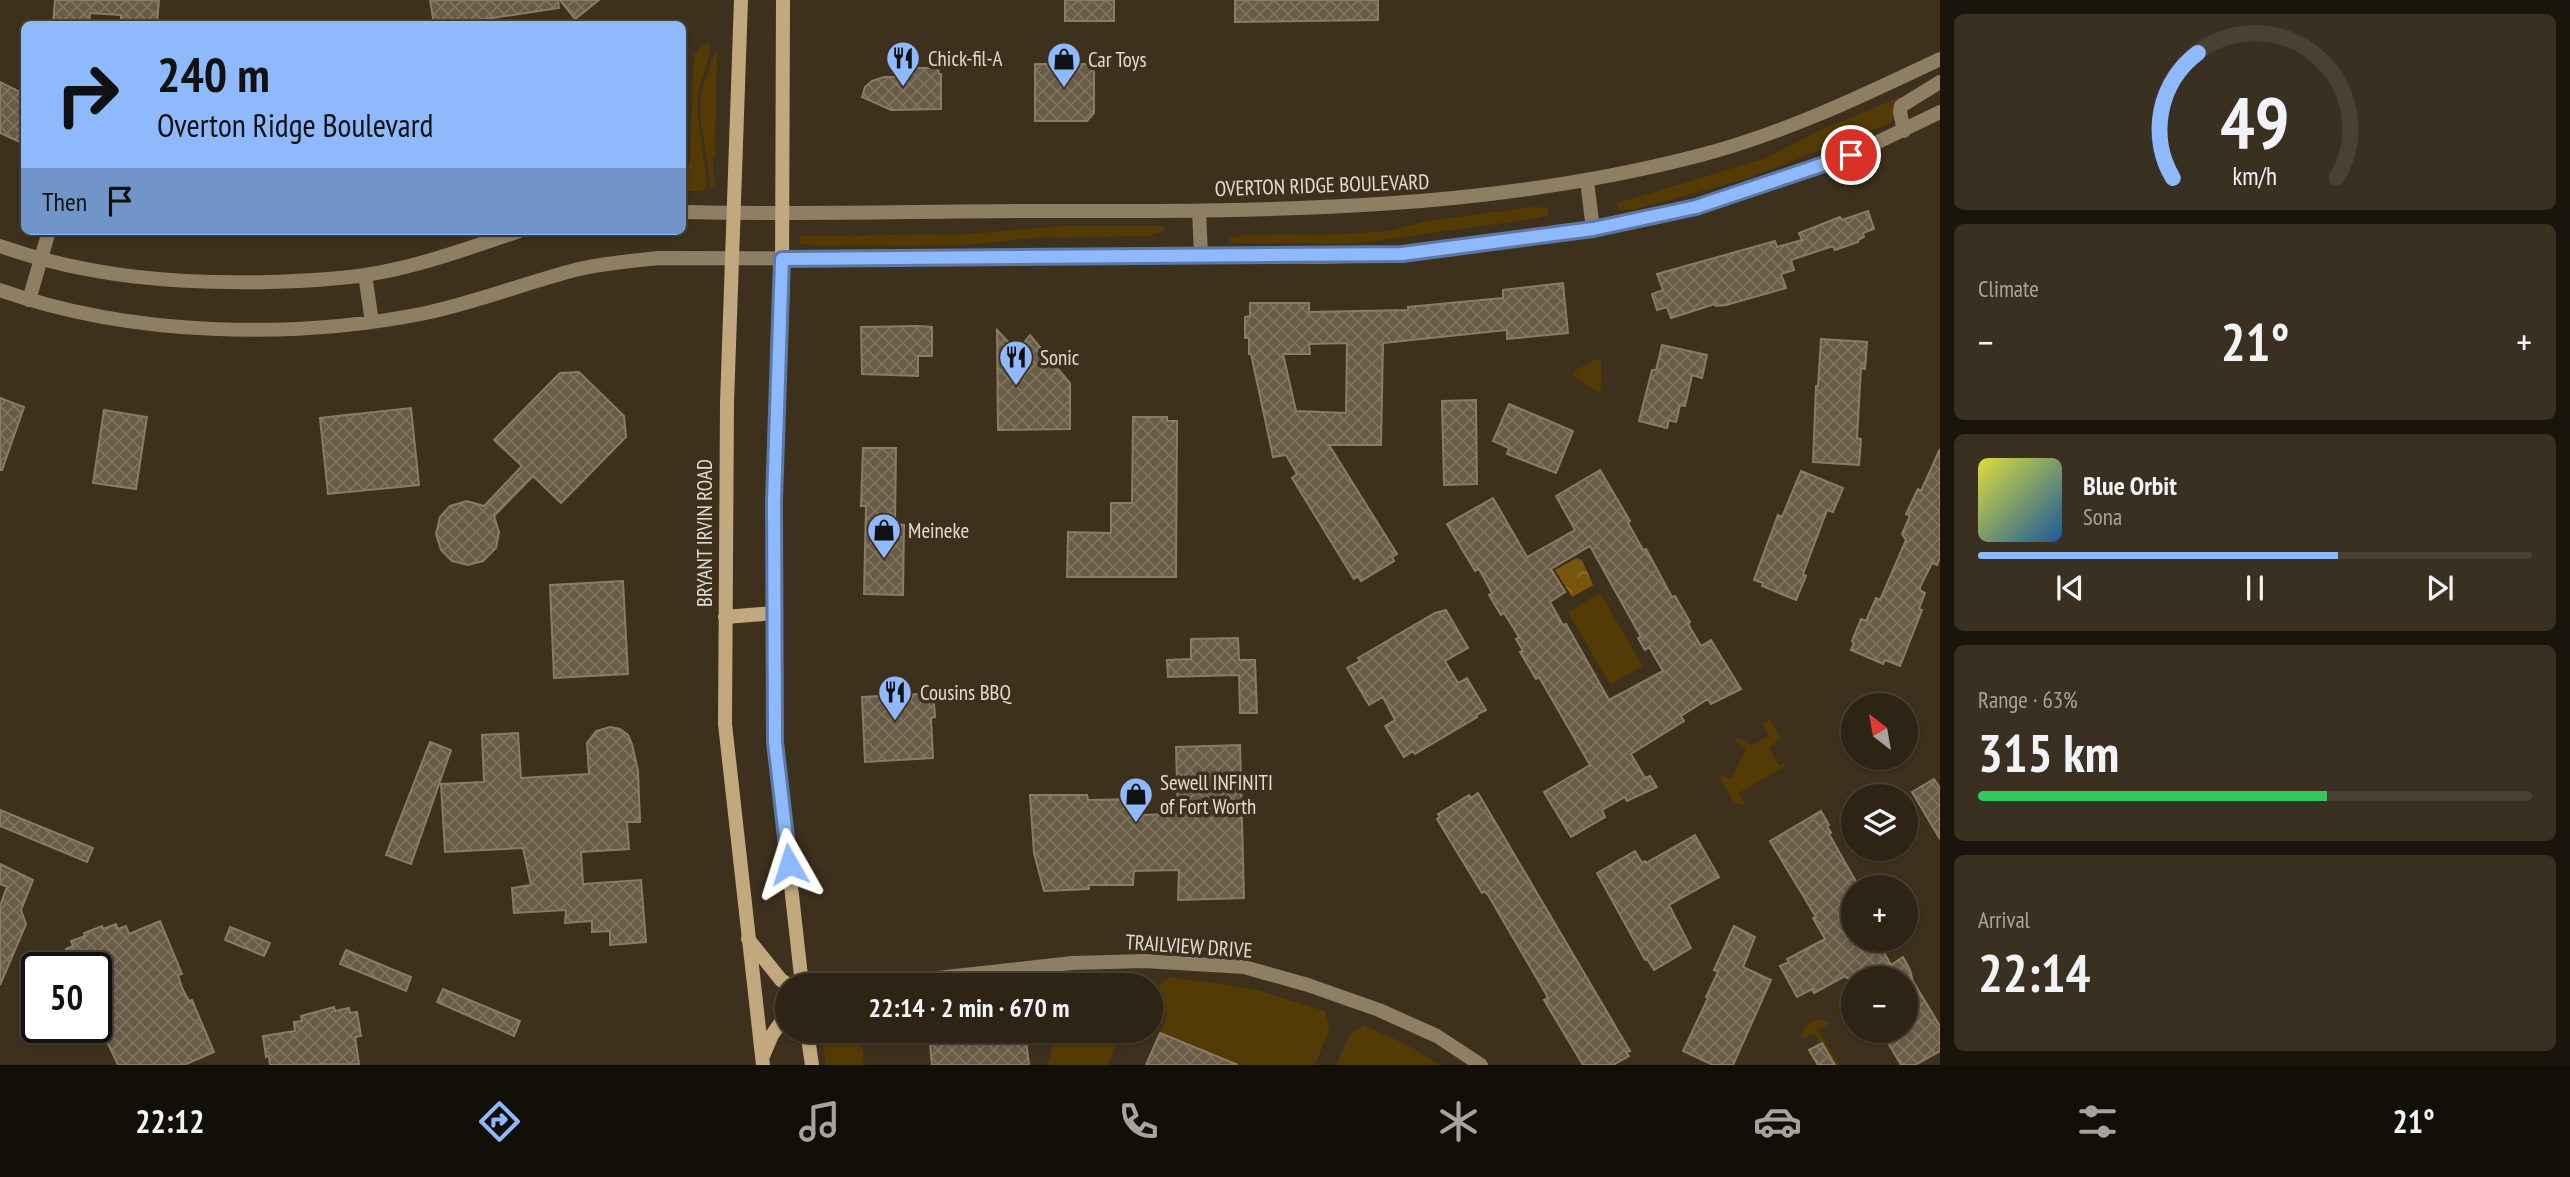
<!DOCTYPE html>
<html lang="en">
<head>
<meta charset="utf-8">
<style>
  body { margin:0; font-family:"PT Sans Narrow",sans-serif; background:#3a3022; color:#f1f3f6; height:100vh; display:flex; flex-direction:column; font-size:26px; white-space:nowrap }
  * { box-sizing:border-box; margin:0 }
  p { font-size:23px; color:#a7a4a0 }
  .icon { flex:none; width:38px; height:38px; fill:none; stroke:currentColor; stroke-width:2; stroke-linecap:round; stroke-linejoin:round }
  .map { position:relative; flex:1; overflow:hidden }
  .side { display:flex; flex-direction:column; gap:14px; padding:14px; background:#19140c; width:630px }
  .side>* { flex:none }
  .hud { position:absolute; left:21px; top:21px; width:665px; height:214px; border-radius:10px; box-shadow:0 2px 5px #0004,0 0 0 2px #494134; background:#8eb9fc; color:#111; overflow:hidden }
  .needle { width:46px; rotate:329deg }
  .tools { position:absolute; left:1841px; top:693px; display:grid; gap:14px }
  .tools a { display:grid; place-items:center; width:77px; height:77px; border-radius:50%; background:#2e2415; box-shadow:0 2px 5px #0004,0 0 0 2px #494134; font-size:35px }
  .speed { position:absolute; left:21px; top:952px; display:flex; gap:14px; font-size:35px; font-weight:700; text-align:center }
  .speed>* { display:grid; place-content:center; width:91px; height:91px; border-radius:50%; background:#2e2415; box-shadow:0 2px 5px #0004,0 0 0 2px #494134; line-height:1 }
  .speed .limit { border:4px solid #111; border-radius:10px; background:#fff; color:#111 }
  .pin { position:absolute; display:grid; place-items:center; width:60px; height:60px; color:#fff; margin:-30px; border:4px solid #fff; border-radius:50%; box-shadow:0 2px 7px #0007 }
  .me { position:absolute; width:77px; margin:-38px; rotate:354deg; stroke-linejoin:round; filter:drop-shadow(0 0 5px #0008) }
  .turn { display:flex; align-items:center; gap:24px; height:147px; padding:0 21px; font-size:32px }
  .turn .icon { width:91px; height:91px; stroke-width:2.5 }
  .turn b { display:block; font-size:49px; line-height:60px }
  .then { display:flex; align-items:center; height:66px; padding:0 21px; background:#0003; gap:14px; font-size:26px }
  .big { font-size:52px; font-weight:600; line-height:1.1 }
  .side .card { flex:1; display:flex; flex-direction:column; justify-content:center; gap:10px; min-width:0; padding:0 24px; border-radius:10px; background:#3a3022 }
  .side .dial { align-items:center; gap:0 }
  .dial svg { height:182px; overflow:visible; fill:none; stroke:#494134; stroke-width:7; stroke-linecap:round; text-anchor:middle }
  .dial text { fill:#f1f3f6; stroke:none }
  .song { display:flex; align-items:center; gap:21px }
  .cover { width:84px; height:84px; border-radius:10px; background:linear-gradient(135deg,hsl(60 70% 55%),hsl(210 70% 35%)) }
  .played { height:7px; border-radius:4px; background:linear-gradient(90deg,#8eb9fc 65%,#494134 65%) }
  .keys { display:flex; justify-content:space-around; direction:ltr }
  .heat { display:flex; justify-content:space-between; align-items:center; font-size:38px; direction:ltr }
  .charge { height:10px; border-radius:5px; background:linear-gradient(90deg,#34c759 63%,#494134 0) }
  .trip { position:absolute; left:775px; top:973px; width:388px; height:70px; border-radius:35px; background:#2e2415; box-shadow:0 2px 5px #0004,0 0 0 2px #494134; font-weight:600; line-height:70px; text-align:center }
  .tabs { display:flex; height:112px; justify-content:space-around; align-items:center; background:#120e08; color:#a7a4a0 }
  .tabs .icon { width:49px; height:49px }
  .tabs .on { color:#8eb9fc }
  .tabs b { font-size:32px; color:#f1f3f6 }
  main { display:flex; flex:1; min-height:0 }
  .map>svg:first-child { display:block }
  .green { fill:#543a04 }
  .forest { fill:url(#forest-crowns) }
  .building { fill:url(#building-cross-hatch); stroke:#8a7b65; stroke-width:2; fill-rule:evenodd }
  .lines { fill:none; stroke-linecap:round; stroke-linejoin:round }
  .minor { stroke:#8e7e64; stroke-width:14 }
  .tertiary { stroke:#8e7e64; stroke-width:14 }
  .secondary { stroke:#c2a87e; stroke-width:14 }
  .route-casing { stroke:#5c78a4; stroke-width:18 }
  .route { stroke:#8eb9fc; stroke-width:12 }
  .labels { text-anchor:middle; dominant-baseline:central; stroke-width:7; stroke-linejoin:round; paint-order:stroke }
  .poi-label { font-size:21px; fill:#e2dbce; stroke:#3d301c; text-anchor:start }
  .street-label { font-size:21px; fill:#e2dbce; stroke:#3d301c }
</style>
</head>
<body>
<main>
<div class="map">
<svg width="1940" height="1065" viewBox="0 0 1940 1065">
  <defs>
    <pattern id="forest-crowns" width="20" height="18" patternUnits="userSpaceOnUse" patternTransform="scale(1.75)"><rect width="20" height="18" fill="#79560d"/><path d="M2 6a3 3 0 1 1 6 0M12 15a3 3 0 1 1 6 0" fill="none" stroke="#8c6e2f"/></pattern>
    <pattern id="building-cross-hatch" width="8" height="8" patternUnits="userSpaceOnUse" patternTransform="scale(1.75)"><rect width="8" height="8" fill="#695b46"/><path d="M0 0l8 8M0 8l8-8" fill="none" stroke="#7e7260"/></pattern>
  </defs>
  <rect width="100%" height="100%" fill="#3d301c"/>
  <path class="green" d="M710 42C710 64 698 83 697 106L707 187 701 191H683V171L688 167 690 160 694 55 699 48Z
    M714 54H717L715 153C710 165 715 171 715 185L710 189C710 158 697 127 701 96 703 81 711 68 714 54Z
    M1900 97 1904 98 1891 123 1746 179 1637 209 1620 210 1617 206 1618 203 1766 158 1816 132Z
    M1534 207 1548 208V215L1533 219 1352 244 1229 243 1230 238 1243 235 1347 234 1389 231 1426 221Z
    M1060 226H1158L1164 227 1165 231 1148 236 1032 238 966 245 812 246 801 244 799 241 800 237 806 236 970 234Z
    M1596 359 1601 361 1602 390 1598 393 1572 375 1573 372Z
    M1600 593 1643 666 1610 684 1568 612Z
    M1768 720 1771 721 1781 738 1769 748 1779 765 1784 763V767L1739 793 1745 805 1734 803 1718 774 1731 779 1746 749 1735 740 1737 738 1751 745 1769 736 1763 724Z
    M1112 976 1122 985 1078 984 1081 978Z
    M1170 977 1254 989 1325 1011 1330 1027 1315 1065H1238L1160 1033 1167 1015 1152 1006C1151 991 1157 985 1170 977Z
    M1815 1020 1828 1021 1829 1024 1818 1030 1839 1065H1835L1814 1033 1802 1039 1804 1028Z
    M1364 1025 1407 1045 1440 1065H1336L1350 1034Z
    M821 1031H860L864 1065H826Z
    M1049 1031H1122L1108 1065H1048L1052 1050Z"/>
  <path class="forest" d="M1577 558 1582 560 1593 585 1572 597 1555 570Z"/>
  <path class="building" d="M55 0H159L157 24H121V15L90 13 89 24H53Z
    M430 0H558L559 8 479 20 480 24H434Z
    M560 0H599L575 19Z
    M1065 0H1114V21H1065Z
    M1235 0H1378V20L1235 22Z
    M1035 64H1094V113L1087 121H1035Z
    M895 68H938L939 74H941V109L891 110 862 97 865 87 872 81 884 77H895Z
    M0 82 24 94V144L0 133Z
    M1868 211 1874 229 1863 233 1864 237 1858 240V242L1835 250 1833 246 1791 260 1794 270 1781 274 1786 288 1726 305 1716 306 1715 304 1671 318 1667 307 1657 310 1652 294 1663 290 1657 274 1775 241 1777 247 1802 240 1799 233 1840 217 1842 220Z
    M1563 283 1568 333 1507 339V330L1383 343 1381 445H1329L1397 554 1392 557 1394 561 1361 581 1358 576 1354 579 1292 478 1297 474 1286 455 1273 457 1251 354H1249V338H1245V317L1250 316V303H1309V312L1408 310V307L1503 298V290ZM1347 343 1346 413 1296 411 1283 354H1310L1309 344Z
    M917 326 932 327V356H918V376L862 374 861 327Z
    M997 330 1010 344H1023L1030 335 1070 383V429L998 430Z
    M1821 339 1867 342 1865 369 1861 368 1857 438 1861 439 1859 465 1813 462 1816 386H1818Z
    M1662 345 1707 355 1702 378 1692 375 1685 406 1680 405 1676 422 1669 420 1667 428 1639 421 1652 370H1656Z
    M579 372 624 416 626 437 561 503 533 476 494 516 499 532 496 548 483 561 468 565 452 561 441 550 436 534 440 517 450 506 467 501 484 506 522 466 494 440 560 373Z
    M0 398 24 407 2 470H0Z
    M1476 400 1477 484 1444 485 1442 401Z
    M1509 404 1573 431 1556 473 1507 454 1509 448 1493 441Z
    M411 408 419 485 328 494 320 418Z
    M104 410 147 417 136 489 93 483Z
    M1133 417H1167V421H1177L1176 577H1067L1068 532 1111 533V503H1132Z
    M863 448H896L895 524 904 525 903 595 864 594 866 506H861Z
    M1940 449V558L1937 565 1932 563 1920 587V590L1925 593 1919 609 1922 610 1900 666 1885 660 1883 664 1851 650 1854 643 1852 641 1861 619 1866 621 1876 598 1880 600 1906 540 1902 534 1910 516 1906 514 1918 489 1921 491Z
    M1600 470 1630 521 1628 523 1643 550 1646 549 1672 597 1675 596 1690 622 1688 624 1701 646 1711 640 1741 689 1711 704 1708 699 1681 716 1684 721 1631 754 1645 778 1650 776 1657 787 1627 801 1625 797 1602 810 1605 817 1571 837 1544 792 1590 765 1539 677 1536 679 1520 652 1523 651 1516 639 1519 637 1504 613 1501 615 1489 595 1492 593 1479 569 1475 571 1447 524 1493 498 1527 557 1575 530 1556 496ZM1590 546 1641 637 1638 638 1645 650 1649 647 1663 671 1609 700 1566 624 1563 625 1550 602 1565 592 1551 569Z
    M1801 471 1843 488 1833 512 1827 510 1803 574 1806 576 1796 600 1762 586 1763 583 1754 580 1778 515 1782 517Z
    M623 581 628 674 554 678 550 585Z
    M1446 610 1468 648 1445 661 1458 683 1467 678 1486 710 1476 715 1477 717 1415 754 1413 751 1404 757 1385 726 1395 720 1383 697 1369 705 1347 668 1360 661 1358 658 1435 613Z
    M1238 638 1239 660H1255L1257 713H1240L1239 675 1168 677 1167 660 1191 659V639Z
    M933 689 935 717 931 718 933 758 865 762 862 697 921 694 920 690Z
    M610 727 620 729 628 735 632 744 638 771 640 822H627L629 849 581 852 583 884 641 880 646 942 610 945V931L592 932V921L565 923 566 910 514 913 512 888 531 885 523 848 445 852 441 784 484 782 482 735 518 733 521 778 589 774 587 743 596 731Z
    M430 742 451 750 411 864 386 855Z
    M1240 745 1244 898 1178 900 1179 870 1134 871 1133 885H1089V889L1044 891 1034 853 1030 795H1087L1088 800 1137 799 1138 815 1178 814 1176 747Z
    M1934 779 1940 788V839L1912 792Z
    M1478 793 1630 1051 1626 1052 1629 1056 1613 1065H1583L1544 1000 1548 998 1546 994 1488 895 1484 891 1482 893 1437 819 1440 817 1438 814 1469 795 1471 798Z
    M0 810 93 848 87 862 0 826Z
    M1821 811 1829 825 1827 826 1831 833 1829 834 1859 887H1853V940H1877L1891 965 1903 957 1910 970 1912 978H1911L1940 1026V1051L1915 1065H1901L1887 1041 1893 1038 1889 1031H1906V978H1847L1845 976 1814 993 1812 989 1797 997 1780 966 1789 962 1787 959 1825 939 1813 918 1816 917 1770 841Z
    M1695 835 1719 877 1669 905 1691 948 1654 970 1647 959 1645 960 1597 873 1635 851 1642 863 1645 861 1646 863Z
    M0 864 33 880 21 910 26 924 0 985V906L7 887 0 884Z
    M160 921 182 974 178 975 182 988 189 1001 192 1000 214 1052 184 1065H118L96 1018V968H73L66 949 73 946 71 941 85 936 84 933 102 926 103 929 116 924 118 929 126 926 129 934Z
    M1734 926 1755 937 1743 967 1771 980 1733 1065H1713L1683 1051 1708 998 1706 997 1718 972 1714 970Z
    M230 927 270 943 264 956 225 940Z
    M346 950 411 977 406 991 340 964Z
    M443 989 520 1021 514 1036 437 1002Z
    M334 1007 335 1011 349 1008 350 1013 357 1012 361 1036 355 1037 359 1064 270 1065 269 1056 266 1057 263 1036 295 1031 294 1022 302 1021 301 1016Z
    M1025 1032 1029 1065H932L930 1045Z
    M1160 1033 1238 1065H1146Z
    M1822 1043 1835 1065H1818L1809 1050Z"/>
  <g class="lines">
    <path class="minor" d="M29 300 49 231
      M874 985 1072 963 1144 961 1244 967 1308 985 1379 1010 1437 1036 1481 1065"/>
    <path class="tertiary" d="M1904 131 1900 112 1901 106 1940 82
      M1587 181 1593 229
      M1199 211 1201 255
      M682 212C803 215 923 211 1043 211 1266 211 1483 212 1701 155 1785 133 1862 96 1940 59
      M0 246C88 277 177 284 269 282 301 281 333 280 365 275 418 267 469 248 519 231
      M365 275 372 322
      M0 290C130 336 292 340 426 313 477 302 525 283 575 270 602 263 631 261 659 258L980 259 1201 255 1319 257 1402 254 1447 250 1593 229 1696 207 1851 155 1940 112"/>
    <path class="secondary" d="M741 0 727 403 725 724 763 1065
      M783 0 782 277 774 501 775 742 802 985
      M725 617 775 613
      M748 939 781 980 789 985
      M807 1031 812 1065
      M763 1056 772 1035 788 1012"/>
  </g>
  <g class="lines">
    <g class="route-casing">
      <path id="route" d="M789 864 775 742 774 501 782 259 1402 254 1593 229 1696 207 1851 155"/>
    </g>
    <use href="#route" class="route"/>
  </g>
  <defs>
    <g id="restaurant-pin" transform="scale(1.75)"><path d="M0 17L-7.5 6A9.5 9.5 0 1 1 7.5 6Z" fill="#8eb9fc" stroke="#3d301c"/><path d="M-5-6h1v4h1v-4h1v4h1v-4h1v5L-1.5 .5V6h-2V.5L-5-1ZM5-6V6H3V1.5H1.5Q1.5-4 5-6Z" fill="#111"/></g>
    <g id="shop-pin" transform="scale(1.75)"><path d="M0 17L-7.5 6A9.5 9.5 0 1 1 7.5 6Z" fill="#8eb9fc" stroke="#3d301c"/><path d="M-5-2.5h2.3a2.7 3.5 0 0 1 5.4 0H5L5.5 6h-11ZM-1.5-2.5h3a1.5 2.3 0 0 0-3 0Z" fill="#111"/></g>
  </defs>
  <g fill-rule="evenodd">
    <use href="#restaurant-pin" x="903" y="58"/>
    <use href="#shop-pin" x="1064" y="59"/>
    <use href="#restaurant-pin" x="1016" y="357"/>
    <use href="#shop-pin" x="884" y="530"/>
    <use href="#restaurant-pin" x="895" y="692"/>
    <use href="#shop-pin" x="1136" y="794"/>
  </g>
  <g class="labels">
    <g class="poi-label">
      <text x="928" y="58">Chick-fil-A</text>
      <text x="1088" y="59">Car Toys</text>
      <text x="1040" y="357">Sonic</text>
      <text x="908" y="530">Meineke</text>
      <text x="920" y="692">Cousins BBQ</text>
      <text x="1160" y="782">Sewell INFINITI<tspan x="1160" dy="24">of Fort Worth</tspan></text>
    </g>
    <g class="street-label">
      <text transform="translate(1322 185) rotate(-2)">OVERTON RIDGE BOULEVARD</text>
      <text transform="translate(704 533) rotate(-90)">BRYANT IRVIN ROAD</text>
      <text transform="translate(1189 946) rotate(4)">TRAILVIEW DRIVE</text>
    </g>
  </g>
</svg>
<div class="tools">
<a><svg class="needle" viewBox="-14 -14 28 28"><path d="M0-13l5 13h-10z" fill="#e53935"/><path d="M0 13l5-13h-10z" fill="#a7a4a0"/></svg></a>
<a><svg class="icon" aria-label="layers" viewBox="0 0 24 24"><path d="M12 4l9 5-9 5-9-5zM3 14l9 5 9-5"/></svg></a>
<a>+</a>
<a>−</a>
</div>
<div class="speed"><div class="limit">50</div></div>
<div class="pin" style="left:1851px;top:155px;background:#d93025"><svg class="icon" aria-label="arrive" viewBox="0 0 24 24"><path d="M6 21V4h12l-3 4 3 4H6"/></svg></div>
<svg class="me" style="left:789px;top:864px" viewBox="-20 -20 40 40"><path d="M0-17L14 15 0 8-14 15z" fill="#8eb9fc" stroke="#fff" stroke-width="4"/></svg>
<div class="trip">22:14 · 2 min · 670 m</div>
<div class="hud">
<div class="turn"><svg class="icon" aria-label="right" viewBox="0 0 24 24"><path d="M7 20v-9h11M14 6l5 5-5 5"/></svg><div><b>240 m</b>Overton Ridge Boulevard</div></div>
<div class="then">Then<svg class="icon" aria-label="arrive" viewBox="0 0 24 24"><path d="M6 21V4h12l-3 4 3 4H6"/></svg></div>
</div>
</div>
<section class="side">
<div class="card dial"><svg viewBox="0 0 100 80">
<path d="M14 69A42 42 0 1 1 86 69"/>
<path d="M14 69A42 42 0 0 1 25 14" stroke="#8eb9fc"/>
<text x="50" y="56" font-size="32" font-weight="700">49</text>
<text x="50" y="72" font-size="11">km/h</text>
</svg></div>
<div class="card"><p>Climate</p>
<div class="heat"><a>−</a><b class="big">21°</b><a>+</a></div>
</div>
<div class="card">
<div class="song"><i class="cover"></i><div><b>Blue Orbit</b><p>Sona</p></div></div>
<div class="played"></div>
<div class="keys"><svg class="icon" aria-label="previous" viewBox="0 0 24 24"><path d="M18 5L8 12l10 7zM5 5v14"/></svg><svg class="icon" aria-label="pause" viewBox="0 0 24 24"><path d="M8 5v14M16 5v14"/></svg><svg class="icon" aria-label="next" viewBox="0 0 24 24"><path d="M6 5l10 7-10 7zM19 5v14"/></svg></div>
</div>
<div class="card"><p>Range · 63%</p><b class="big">315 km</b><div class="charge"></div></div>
<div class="card"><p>Arrival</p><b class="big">22:14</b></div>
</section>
</main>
<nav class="tabs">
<b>22:12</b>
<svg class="icon on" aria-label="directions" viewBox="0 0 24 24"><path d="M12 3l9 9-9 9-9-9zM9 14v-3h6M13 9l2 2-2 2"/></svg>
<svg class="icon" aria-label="music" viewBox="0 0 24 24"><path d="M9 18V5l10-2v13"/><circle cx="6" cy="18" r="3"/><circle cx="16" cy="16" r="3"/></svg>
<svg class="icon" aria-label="phone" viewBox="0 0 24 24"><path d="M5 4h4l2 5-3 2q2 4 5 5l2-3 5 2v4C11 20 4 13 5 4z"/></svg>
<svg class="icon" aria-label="climate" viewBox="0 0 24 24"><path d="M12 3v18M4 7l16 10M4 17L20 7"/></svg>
<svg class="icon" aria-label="car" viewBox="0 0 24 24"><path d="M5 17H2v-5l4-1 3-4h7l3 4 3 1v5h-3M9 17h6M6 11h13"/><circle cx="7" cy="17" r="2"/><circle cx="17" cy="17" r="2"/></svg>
<svg class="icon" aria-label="filters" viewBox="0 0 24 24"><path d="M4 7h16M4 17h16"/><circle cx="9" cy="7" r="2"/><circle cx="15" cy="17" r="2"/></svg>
<b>21°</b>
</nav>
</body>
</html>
